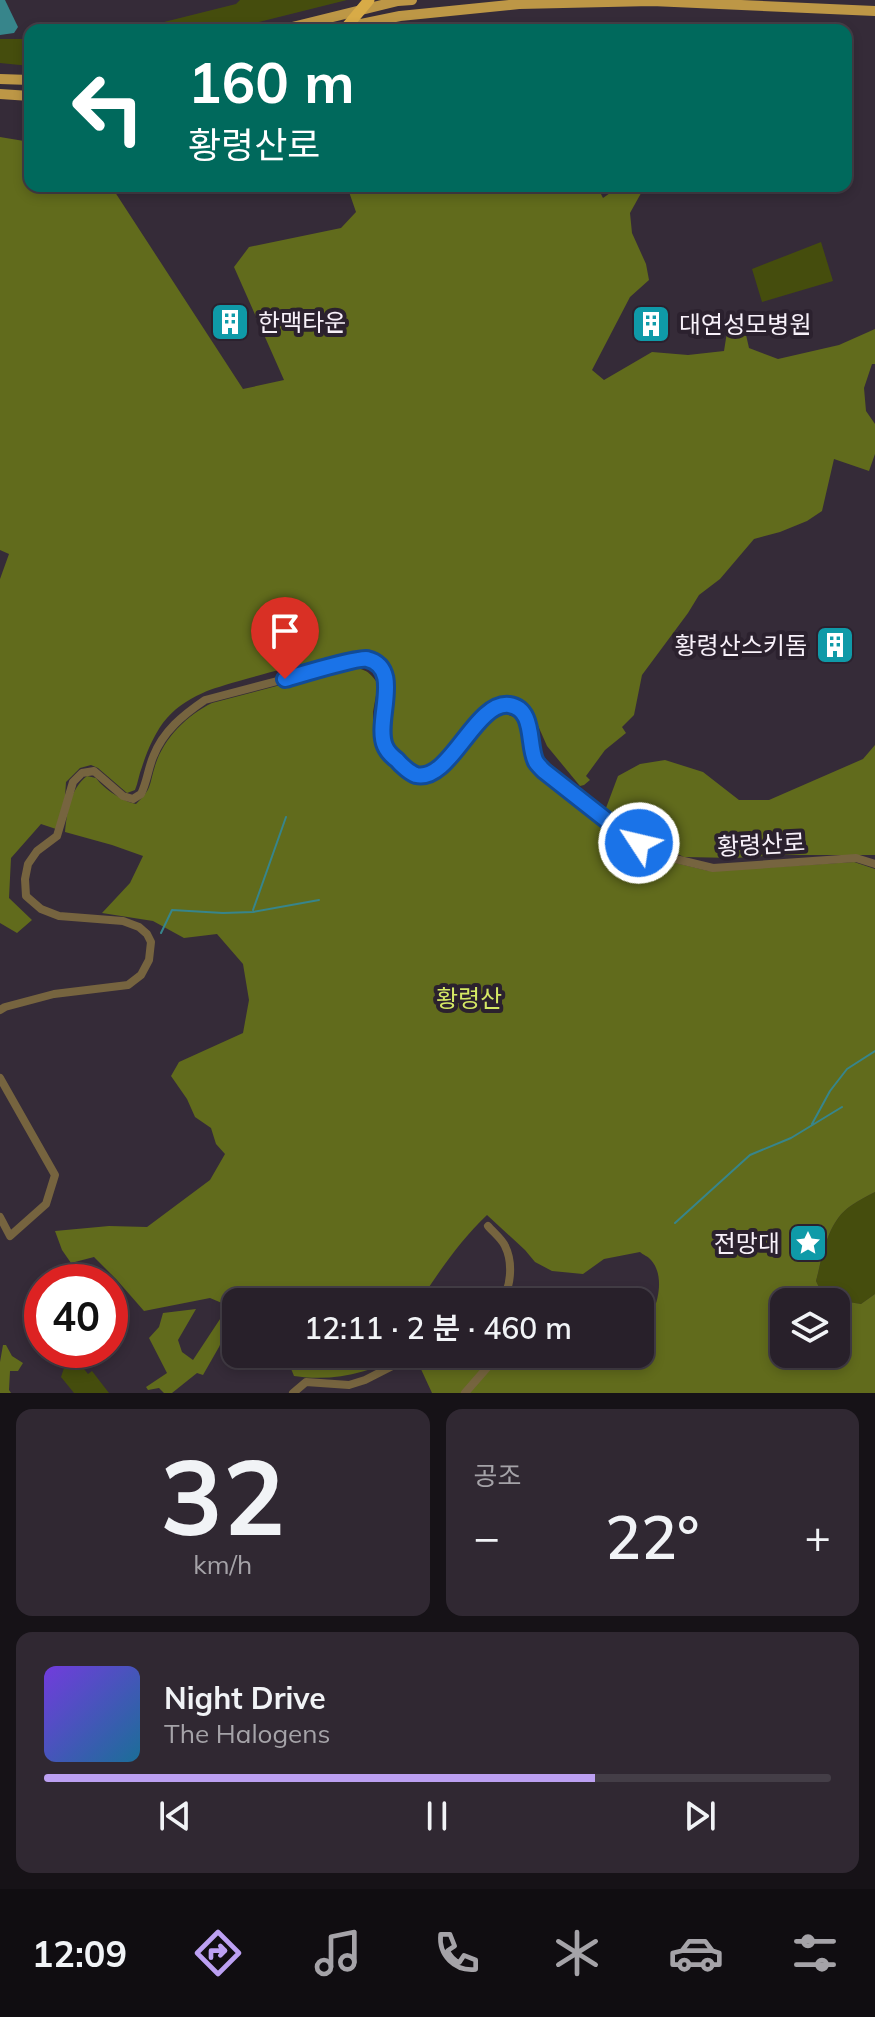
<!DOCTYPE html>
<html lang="ko">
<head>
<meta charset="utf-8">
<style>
  body { margin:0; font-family:Mulish,"Noto Sans KR",sans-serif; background:#302832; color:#f1f3f6; height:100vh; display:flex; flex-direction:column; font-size:30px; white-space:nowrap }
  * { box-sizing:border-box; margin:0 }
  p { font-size:26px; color:#a5a3a8 }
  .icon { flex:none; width:44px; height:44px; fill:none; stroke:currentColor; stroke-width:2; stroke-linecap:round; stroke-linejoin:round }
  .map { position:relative; height:1393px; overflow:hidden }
  .side { display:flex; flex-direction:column; gap:16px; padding:16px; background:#161217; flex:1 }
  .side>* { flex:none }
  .top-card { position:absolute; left:24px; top:24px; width:828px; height:168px; border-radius:16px; box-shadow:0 4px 12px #0003,0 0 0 2px #443e47; background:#00695c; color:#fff; overflow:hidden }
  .buttons { position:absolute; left:770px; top:1288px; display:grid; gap:16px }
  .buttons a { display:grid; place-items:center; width:80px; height:80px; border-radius:16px; background:#28202a; box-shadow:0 4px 12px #0003,0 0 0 2px #443e47; font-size:40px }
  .speed { position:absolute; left:24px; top:1264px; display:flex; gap:16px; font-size:40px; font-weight:700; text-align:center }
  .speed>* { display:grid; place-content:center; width:104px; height:104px; border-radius:50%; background:#28202a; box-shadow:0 4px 12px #0003,0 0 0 2px #443e47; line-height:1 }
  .speed .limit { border:12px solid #d22; background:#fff; color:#111 }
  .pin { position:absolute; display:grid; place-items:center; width:68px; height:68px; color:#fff; margin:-82px -34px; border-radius:50% 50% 50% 0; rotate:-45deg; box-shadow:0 0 8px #0007 }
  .pin .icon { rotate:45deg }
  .me { position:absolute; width:88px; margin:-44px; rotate:305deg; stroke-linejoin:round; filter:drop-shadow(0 0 6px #0008) }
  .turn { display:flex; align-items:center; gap:28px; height:168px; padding:0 32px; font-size:36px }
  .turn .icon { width:104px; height:104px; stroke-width:2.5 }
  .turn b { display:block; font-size:56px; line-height:68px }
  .big { font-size:60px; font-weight:600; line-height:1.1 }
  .side .tile { flex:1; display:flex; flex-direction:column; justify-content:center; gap:12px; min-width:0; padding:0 28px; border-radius:16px; background:#302832 }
  .side .dial { align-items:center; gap:0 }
  .dial b { font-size:104px; line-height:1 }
  .song { display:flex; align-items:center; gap:24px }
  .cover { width:96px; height:96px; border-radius:12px; background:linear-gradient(135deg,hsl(260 70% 55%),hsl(200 70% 35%)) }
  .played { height:8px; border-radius:4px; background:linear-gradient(90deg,#bca0f2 70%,#443e47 70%) }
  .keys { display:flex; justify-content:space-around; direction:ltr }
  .heat { display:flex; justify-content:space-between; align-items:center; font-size:44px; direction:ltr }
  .side .tiles { flex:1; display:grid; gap:16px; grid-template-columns:1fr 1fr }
  .tile:last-child { grid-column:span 2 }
  .trip { position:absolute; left:222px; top:1288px; width:432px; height:80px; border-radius:16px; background:#28202a; box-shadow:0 4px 12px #0003,0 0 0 2px #443e47; font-weight:600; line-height:80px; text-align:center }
  .menu { display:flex; height:128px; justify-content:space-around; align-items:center; background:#100d11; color:#a5a3a8 }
  .menu .icon { width:56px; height:56px }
  .menu .selected { color:#bca0f2 }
  .menu b { font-size:36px; color:#f1f3f6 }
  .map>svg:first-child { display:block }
  .green { fill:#454d0d }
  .forest { fill:#616b1c; fill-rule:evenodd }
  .water { fill:#37858b }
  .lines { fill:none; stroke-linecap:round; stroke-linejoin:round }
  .stream { stroke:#37858b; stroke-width:2 }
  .minor { stroke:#76643f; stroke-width:8 }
  .major { stroke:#bd9746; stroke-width:10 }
  .highway-bridge { stroke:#d8ab47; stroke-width:11 }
  .route-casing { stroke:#114b97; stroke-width:20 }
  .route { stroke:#1a73e8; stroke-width:14 }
  .labels { text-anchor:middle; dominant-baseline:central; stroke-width:8; stroke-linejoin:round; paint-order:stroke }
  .poi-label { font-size:24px; fill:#f8f1fa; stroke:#2b212e; text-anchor:start }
  .street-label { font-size:24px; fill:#f8f1fa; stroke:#2b212e }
  .park-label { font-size:24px; fill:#d5e965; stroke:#2b212e }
</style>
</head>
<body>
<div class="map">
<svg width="875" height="1393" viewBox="0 0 875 1393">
  <rect width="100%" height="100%" fill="#352b38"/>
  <path class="green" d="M240 0H347L227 30H132L236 4Z
    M0 39H30V66L0 63Z
    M821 242 833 281 762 302 752 269Z
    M875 1192V1294L861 1304 824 1298 816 1281C823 1255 827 1221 852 1205 859 1200 867 1196 875 1192Z
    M69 1365 74 1370 81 1365 88 1374 92 1371 109 1393H74L61 1377 64 1368Z"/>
  <path class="forest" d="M0 137 30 142V186H111L243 389 284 380 234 267 249 247 341 228 356 212 347 186H597L603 198 620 186H645L630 213 632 233 646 264 649 280 630 297 592 370 604 380 652 352 688 355 724 351 727 332 744 326 749 348 778 359 839 345 875 329V364H872L864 388 866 411 875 424V454L869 471 834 459 822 511 807 521 780 532 754 539 720 579 699 595 688 613 642 675 634 715 622 727 626 733 605 750 586 776 590 780 584 785 580 786 547 746 532 712 522 704 511 699 489 702 465 725 439 760 427 771C348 756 420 673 373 655 355 648 230 682 207 691 193 697 177 706 167 718 156 730 147 751 142 767 139 774 138 783 135 790L127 793 98 768 91 765 80 768 66 782 65 797 56 829 41 824 11 858 9 898 32 920 17 933 0 923V579L9 554 0 550Z
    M345 668C363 668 368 669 378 684L373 712V728L386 755 412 779 426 780 434 779 456 759 477 731 495 713 501 712 519 719 525 728 529 756 538 770 598 818 613 833 659 859 709 871 854 862 875 869V1192C867 1196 859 1200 852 1205 827 1221 823 1255 816 1281L824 1298 861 1304 875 1294V1393H432L414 1354H640V1333C655 1317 668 1279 651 1260 648 1256 643 1255 640 1252L604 1259 583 1274 552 1271 535 1262 525 1250 487 1215C462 1239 442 1267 423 1296L429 1302H236V1309L210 1298 144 1311 116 1279 94 1257 71 1263 62 1250 55 1231 109 1226 147 1227 210 1180 225 1154 216 1144 211 1128 195 1117 187 1099 171 1076 179 1062 243 1033 249 1000 243 964 217 934 184 938 153 921 102 913 130 883 143 856 112 845 65 832C67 812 70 789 87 776L96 778C104 789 122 801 136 804 152 789 149 785 155 766 163 739 187 715 212 703ZM784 1302H836V1354H784Z
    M875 745V855H781L735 858 684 857 654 843 625 822 615 817 606 808 618 776 640 764 665 760 703 772 739 800H769L863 759Z
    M196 1309 178 1340 182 1352 193 1360 224 1313 232 1318 219 1347 203 1375 197 1373 172 1393H164L159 1388 148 1390 146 1387 167 1373 149 1338 159 1327 163 1313Z
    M3 1345H6L12 1356 23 1363 18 1371H10L9 1390 11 1393H0V1362Z
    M285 1354H405C370 1373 334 1382 294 1376Z"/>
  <path class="water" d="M0 0H5L18 27 14 33 0 35Z"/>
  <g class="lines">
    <path class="stream" d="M253 910 286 817
      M161 933 172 910 223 913 253 912 319 900
      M812 1124 830 1091 847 1069 875 1051
      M675 1223 750 1155 791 1138 842 1107"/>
    <path class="minor" d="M0 1010 5 1007 54 994 128 985 141 975 149 960 151 942 147 934 139 927 123 921 59 916 41 909 26 896 25 879 28 864 37 851 57 836 73 782 82 773 94 771 123 796 133 799 141 794C147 782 148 769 153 757 163 731 183 715 205 700L365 658C373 661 381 664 385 672 394 693 373 726 387 749 394 760 405 767 415 775 422 774 428 775 434 772 455 759 495 681 523 713 534 727 528 747 536 761 538 765 541 768 544 771L619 830 659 855 713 868 856 858 875 864
      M0 1078 55 1175 46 1204 10 1236 0 1217
      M488 1226C493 1232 502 1239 505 1246 513 1262 512 1290 499 1302
      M293 1393 306 1382 349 1385 365 1380 416 1354
      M465 1393 492 1362 491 1354"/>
    <path class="major" d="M280 30 398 1 412 0
      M332 30 400 16 519 4 652 1 875 11
      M0 79 30 80
      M0 94 30 96"/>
    <path class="highway-bridge" d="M344 30 369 0"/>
  </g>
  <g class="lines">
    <g class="route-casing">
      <path id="route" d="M285 679C299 675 358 657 367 659 404 668 374 721 385 746 387 751 393 757 397 760 401 765 410 773 416 775 450 783 475 701 509 705 536 709 527 746 536 762 538 765 541 768 544 771L619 830 639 843"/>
    </g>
    <use href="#route" class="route"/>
  </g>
  <defs>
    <g id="building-square" transform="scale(2)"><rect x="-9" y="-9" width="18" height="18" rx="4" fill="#0f9aa8" stroke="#2b212e"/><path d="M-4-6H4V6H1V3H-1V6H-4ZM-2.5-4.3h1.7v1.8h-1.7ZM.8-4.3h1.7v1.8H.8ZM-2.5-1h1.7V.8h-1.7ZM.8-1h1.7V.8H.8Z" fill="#fff"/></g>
    <g id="sight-square" transform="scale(2)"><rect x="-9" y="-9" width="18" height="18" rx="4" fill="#0f9aa8" stroke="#2b212e"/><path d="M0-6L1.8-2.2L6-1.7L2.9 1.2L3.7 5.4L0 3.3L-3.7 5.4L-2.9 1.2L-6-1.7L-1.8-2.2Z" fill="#fff"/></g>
  </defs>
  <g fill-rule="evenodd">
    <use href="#building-square" x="230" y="322"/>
    <use href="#building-square" x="651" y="324"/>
    <use href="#building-square" x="835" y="645"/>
    <use href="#sight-square" x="808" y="1243"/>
  </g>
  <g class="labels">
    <g class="poi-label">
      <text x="258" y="322">한맥타운</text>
      <text x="679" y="324">대연성모병원</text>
      <text x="807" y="645" text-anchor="end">황령산스키돔</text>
      <text x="780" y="1243" text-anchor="end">전망대</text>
    </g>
    <g class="street-label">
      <text transform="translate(761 844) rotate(-3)">황령산로</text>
    </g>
    <g class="park-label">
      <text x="469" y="998">황령산</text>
    </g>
  </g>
</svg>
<div class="buttons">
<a><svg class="icon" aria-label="layers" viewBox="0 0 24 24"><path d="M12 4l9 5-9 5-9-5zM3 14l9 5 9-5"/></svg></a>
</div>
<div class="speed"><div class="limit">40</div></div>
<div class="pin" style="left:285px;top:679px;background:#d93025"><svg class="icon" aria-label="arrive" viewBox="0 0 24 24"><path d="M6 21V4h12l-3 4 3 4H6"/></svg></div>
<svg class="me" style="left:639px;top:843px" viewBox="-20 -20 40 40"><circle r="17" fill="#1a73e8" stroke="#fff" stroke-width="3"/><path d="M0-11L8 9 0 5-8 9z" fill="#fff"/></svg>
<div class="trip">12:11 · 2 분 · 460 m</div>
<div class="top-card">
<div class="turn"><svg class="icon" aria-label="left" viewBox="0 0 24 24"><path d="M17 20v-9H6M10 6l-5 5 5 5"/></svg><div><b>160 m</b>황령산로</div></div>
</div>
</div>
<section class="side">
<div class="tiles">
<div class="tile dial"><b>32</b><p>km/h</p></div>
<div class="tile"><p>공조</p>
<div class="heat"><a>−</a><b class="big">22°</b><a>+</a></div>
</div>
<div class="tile">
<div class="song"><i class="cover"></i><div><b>Night Drive</b><p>The Halogens</p></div></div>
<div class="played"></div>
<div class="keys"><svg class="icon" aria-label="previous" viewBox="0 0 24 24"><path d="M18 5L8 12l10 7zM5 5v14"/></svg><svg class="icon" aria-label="pause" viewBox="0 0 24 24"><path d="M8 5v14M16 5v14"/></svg><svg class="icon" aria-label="next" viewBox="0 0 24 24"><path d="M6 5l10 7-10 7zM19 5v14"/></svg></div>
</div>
</div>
</section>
<nav class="menu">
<b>12:09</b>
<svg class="icon selected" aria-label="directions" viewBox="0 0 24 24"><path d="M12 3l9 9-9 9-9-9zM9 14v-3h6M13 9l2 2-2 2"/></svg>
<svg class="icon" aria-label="music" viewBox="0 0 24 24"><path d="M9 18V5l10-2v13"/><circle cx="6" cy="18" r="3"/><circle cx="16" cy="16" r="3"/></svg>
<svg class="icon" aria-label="phone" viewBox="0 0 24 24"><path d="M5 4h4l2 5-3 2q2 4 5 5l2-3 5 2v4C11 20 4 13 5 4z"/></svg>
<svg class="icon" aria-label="climate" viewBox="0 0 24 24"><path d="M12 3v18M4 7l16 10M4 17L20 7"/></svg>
<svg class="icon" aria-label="car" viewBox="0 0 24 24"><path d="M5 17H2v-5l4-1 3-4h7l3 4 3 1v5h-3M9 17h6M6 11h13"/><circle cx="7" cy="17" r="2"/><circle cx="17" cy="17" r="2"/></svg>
<svg class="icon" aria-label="filters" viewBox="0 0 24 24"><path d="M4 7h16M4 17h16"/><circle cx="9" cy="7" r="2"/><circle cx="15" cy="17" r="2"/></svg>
</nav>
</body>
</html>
